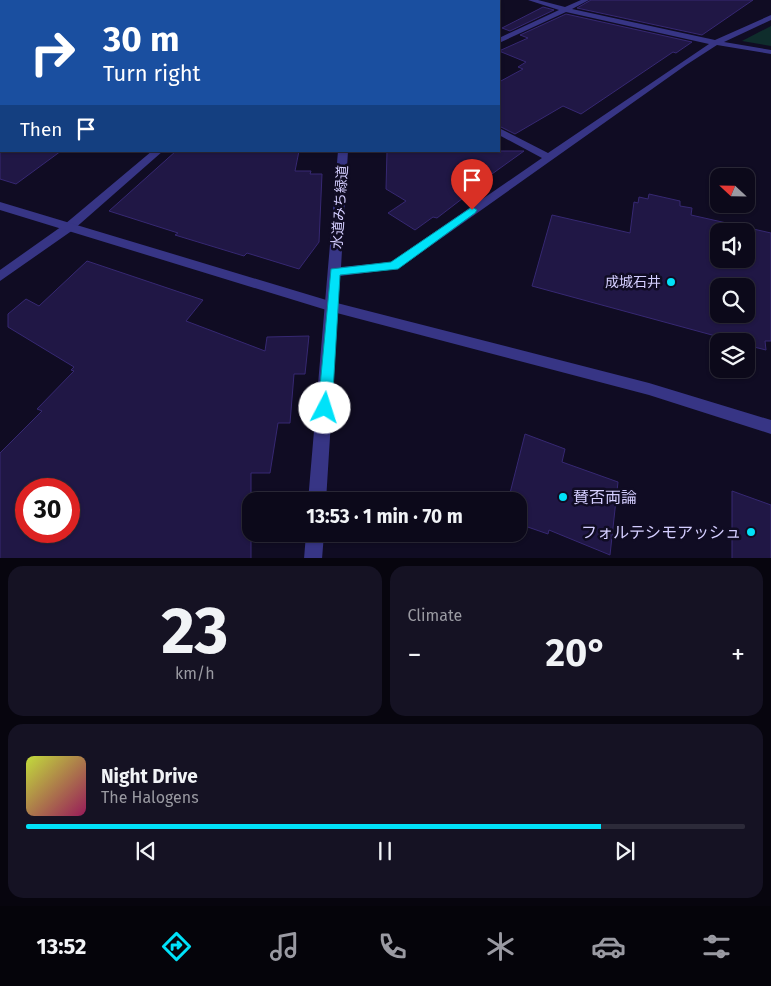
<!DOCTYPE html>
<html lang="en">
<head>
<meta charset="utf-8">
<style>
  body { margin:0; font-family:"Fira Sans","Noto Sans JP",sans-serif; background:#151223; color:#f1f3f6; height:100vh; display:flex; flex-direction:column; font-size:19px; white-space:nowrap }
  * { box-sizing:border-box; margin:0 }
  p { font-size:16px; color:#9a9aa2 }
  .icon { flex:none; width:28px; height:28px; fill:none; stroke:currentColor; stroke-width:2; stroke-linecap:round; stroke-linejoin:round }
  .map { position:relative; height:558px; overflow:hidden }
  .side { display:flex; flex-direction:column; gap:8px; padding:8px; background:#07050e; flex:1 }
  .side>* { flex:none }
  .guide { position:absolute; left:0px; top:0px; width:500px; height:152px; box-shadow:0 1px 4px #0004,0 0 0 1px #2c2a39; background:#1a4fa0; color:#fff; overflow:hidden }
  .needle { width:32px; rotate:292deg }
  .fabs { position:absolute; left:710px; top:168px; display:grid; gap:10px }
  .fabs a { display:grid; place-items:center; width:45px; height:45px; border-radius:10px; background:#0c091a; box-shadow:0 1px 4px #0004,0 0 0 1px #2c2a39; font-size:25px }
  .speed { position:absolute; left:15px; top:478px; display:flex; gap:10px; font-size:25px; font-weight:700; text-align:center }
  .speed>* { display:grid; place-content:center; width:65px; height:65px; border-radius:50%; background:#0c091a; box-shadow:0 1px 4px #0004,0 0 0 1px #2c2a39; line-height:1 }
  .speed .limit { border:8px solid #d22; background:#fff; color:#111 }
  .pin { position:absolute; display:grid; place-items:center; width:42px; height:42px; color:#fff; margin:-51px -21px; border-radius:50% 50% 50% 0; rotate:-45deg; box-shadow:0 0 5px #0007 }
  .pin .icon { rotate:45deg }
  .me { position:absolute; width:55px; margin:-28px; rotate:5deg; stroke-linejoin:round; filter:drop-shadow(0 0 4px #0008) }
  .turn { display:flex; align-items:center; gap:18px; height:105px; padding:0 20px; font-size:22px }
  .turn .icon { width:65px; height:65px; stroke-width:2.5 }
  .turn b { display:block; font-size:35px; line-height:42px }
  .then { display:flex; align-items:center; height:48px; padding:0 20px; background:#0003; gap:10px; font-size:19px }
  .big { font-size:38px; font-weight:700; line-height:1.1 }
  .side .card { flex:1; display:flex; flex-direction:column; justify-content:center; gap:8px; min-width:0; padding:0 18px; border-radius:15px; background:#151223 }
  .side .dial { align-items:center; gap:0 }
  .dial b { font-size:65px; line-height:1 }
  .song { display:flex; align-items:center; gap:15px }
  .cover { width:60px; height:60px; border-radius:8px; background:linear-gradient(135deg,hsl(70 70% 55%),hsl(330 70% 35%)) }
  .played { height:5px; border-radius:2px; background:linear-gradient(90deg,#00e2f9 80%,#2c2a39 80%) }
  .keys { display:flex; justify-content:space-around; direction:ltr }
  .heat { display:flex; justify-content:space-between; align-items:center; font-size:28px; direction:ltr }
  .side .tiles { flex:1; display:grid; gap:8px; grid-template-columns:1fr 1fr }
  .card:last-child { grid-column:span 2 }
  .trip { position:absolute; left:242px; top:492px; width:285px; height:50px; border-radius:15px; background:#0c091a; box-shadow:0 1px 4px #0004,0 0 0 1px #2c2a39; font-weight:700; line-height:50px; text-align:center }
  .menu { display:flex; height:80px; justify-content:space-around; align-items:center; background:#05040a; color:#9a9aa2 }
  .menu .icon { width:35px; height:35px }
  .menu .on { color:#00e2f9 }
  .menu b { font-size:22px; color:#f1f3f6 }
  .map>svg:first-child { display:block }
  .green { fill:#0f2d2c }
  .building { fill:#201745; stroke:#362872; fill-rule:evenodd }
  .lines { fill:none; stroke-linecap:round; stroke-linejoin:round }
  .minor { fill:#373585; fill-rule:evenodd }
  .tertiary { fill:#373585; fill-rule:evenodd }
  .route { fill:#00e2f9; stroke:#0093a2 }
  .poi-dot { fill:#00e2f9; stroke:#100c23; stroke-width:2 }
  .labels { text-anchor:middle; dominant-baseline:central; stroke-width:5; stroke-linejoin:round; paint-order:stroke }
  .street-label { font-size:14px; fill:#d4ceff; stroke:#100c23 }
  .poi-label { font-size:14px; fill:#d4ceff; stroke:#100c23; text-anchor:end }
  .near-poi-label { font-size:16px; fill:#d4ceff; stroke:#100c23; text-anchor:start }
</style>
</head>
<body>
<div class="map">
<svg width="771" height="559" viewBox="0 0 771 559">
  <rect width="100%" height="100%" fill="#100c23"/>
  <path class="green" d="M771 26V46L742 41Z"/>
  <path class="building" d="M591 0H753L702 35 577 8Z
    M543 7 554 10 510 31 502 28Z
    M566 14 692 42 676 53 673 52 581 114 563 106 515 134 499 126V82L523 69 518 67 526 62 499 51 528 38 520 35Z
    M0 151H61L16 184 0 179Z
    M176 151H299L295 171H311L310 174H322L319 242 299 269 247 253 244 256 175 235 178 233 109 211Z
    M387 151H524L478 184 480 185 437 218 433 217 415 230 388 213 406 201 386 189Z
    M649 194 680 201V206L692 208 691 215 771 233V341H765L766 350 746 345V341H734L532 286 552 215 630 233 634 202 638 203 639 197 648 199ZM719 231H746V259H719ZM719 286H746V314H719Z
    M87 261 203 300 186 321 265 351 267 337 309 336 305 374H294L290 423H278L270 473H251V559H0V453L42 411 37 409 74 371 71 370 74 367 8 327V314L26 299 39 306ZM26 489H69V531H26Z
    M525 434 565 449 562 462 618 482 610 555 549 530 548 534 519 524V501H508Z
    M732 491 771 505V559H732Z"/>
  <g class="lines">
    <path class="minor" d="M140 0H160V1H141Z
      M528 0H538L565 7 581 0H589L572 9 715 40 771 15V20L724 42 771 50V54L717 45 686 65 398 269 340 276 326 501H308L338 151H348L341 267 391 262 542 158 499 135V128L548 153 709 44 566 12 499 43V38L559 10Z
      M1 86V92L0 93V87Z
      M152 151H163L73 230 0 281V270L65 224Z
      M306 534H324L322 559H304Z"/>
    <path class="tertiary" d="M0 202 333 302 649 383 771 420V434L649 395 333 312 0 210Z"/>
  </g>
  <path class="route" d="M472 207 477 210 475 213 398 269 340 275 332 408 330 413 325 415 320 413 318 408 331 269 391 262Z"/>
  <g class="poi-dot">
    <circle cx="671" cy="282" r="5"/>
    <circle cx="563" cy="497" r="5"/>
    <circle cx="751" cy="532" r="5"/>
  </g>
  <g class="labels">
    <g class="street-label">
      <text transform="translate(340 207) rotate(-86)">水道みち緑道</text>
    </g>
    <g class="poi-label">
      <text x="661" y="282">成城石井</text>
    </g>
    <g class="near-poi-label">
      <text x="573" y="497">賛否両論</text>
      <text x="741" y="532" text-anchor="end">フォルテシモアッシュ</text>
    </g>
  </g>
</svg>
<div class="fabs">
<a><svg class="needle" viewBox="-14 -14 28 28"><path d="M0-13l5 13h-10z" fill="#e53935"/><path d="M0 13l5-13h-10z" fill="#9a9aa2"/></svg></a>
<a><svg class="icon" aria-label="sound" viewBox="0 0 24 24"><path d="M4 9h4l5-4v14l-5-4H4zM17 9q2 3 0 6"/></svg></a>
<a><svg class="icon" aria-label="search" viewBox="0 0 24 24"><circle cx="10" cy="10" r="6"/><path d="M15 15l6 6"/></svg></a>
<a><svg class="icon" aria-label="layers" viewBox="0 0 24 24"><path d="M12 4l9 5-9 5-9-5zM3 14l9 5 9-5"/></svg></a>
</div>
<div class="speed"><div class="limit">30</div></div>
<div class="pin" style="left:472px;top:210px;background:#d93025"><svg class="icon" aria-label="arrive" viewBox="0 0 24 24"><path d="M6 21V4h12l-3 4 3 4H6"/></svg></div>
<svg class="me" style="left:325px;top:408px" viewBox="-20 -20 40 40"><circle r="19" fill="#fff"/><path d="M0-13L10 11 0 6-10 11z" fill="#00e2f9"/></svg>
<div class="trip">13:53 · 1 min · 70 m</div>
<div class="guide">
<div class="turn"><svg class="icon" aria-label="right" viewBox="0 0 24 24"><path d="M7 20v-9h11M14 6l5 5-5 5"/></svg><div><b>30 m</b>Turn right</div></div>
<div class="then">Then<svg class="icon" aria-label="arrive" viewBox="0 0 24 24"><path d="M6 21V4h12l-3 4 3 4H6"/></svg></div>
</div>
</div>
<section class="side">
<div class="tiles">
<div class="card dial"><b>23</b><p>km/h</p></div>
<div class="card"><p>Climate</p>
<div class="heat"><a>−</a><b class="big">20°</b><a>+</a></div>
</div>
<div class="card">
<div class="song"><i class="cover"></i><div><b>Night Drive</b><p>The Halogens</p></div></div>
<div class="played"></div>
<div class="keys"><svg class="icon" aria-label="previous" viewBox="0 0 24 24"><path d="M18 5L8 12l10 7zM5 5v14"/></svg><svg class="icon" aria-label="pause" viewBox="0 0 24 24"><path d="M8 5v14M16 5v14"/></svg><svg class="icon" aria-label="next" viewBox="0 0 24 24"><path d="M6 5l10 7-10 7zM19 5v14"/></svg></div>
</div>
</div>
</section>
<nav class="menu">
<b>13:52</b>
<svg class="icon on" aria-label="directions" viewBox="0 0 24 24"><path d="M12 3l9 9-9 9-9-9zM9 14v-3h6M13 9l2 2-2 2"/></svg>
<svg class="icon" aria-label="music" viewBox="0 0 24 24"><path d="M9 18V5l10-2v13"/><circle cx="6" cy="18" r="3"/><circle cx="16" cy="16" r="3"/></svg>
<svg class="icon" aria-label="phone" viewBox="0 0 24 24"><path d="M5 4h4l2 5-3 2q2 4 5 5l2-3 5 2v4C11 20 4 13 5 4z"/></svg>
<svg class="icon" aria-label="climate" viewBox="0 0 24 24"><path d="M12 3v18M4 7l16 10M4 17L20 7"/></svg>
<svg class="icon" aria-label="car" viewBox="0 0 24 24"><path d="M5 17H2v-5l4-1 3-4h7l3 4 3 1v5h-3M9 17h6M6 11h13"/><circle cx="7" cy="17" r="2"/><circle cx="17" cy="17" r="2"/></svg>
<svg class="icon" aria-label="filters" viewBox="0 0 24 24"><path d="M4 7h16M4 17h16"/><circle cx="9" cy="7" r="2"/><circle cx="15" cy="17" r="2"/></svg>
</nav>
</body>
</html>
